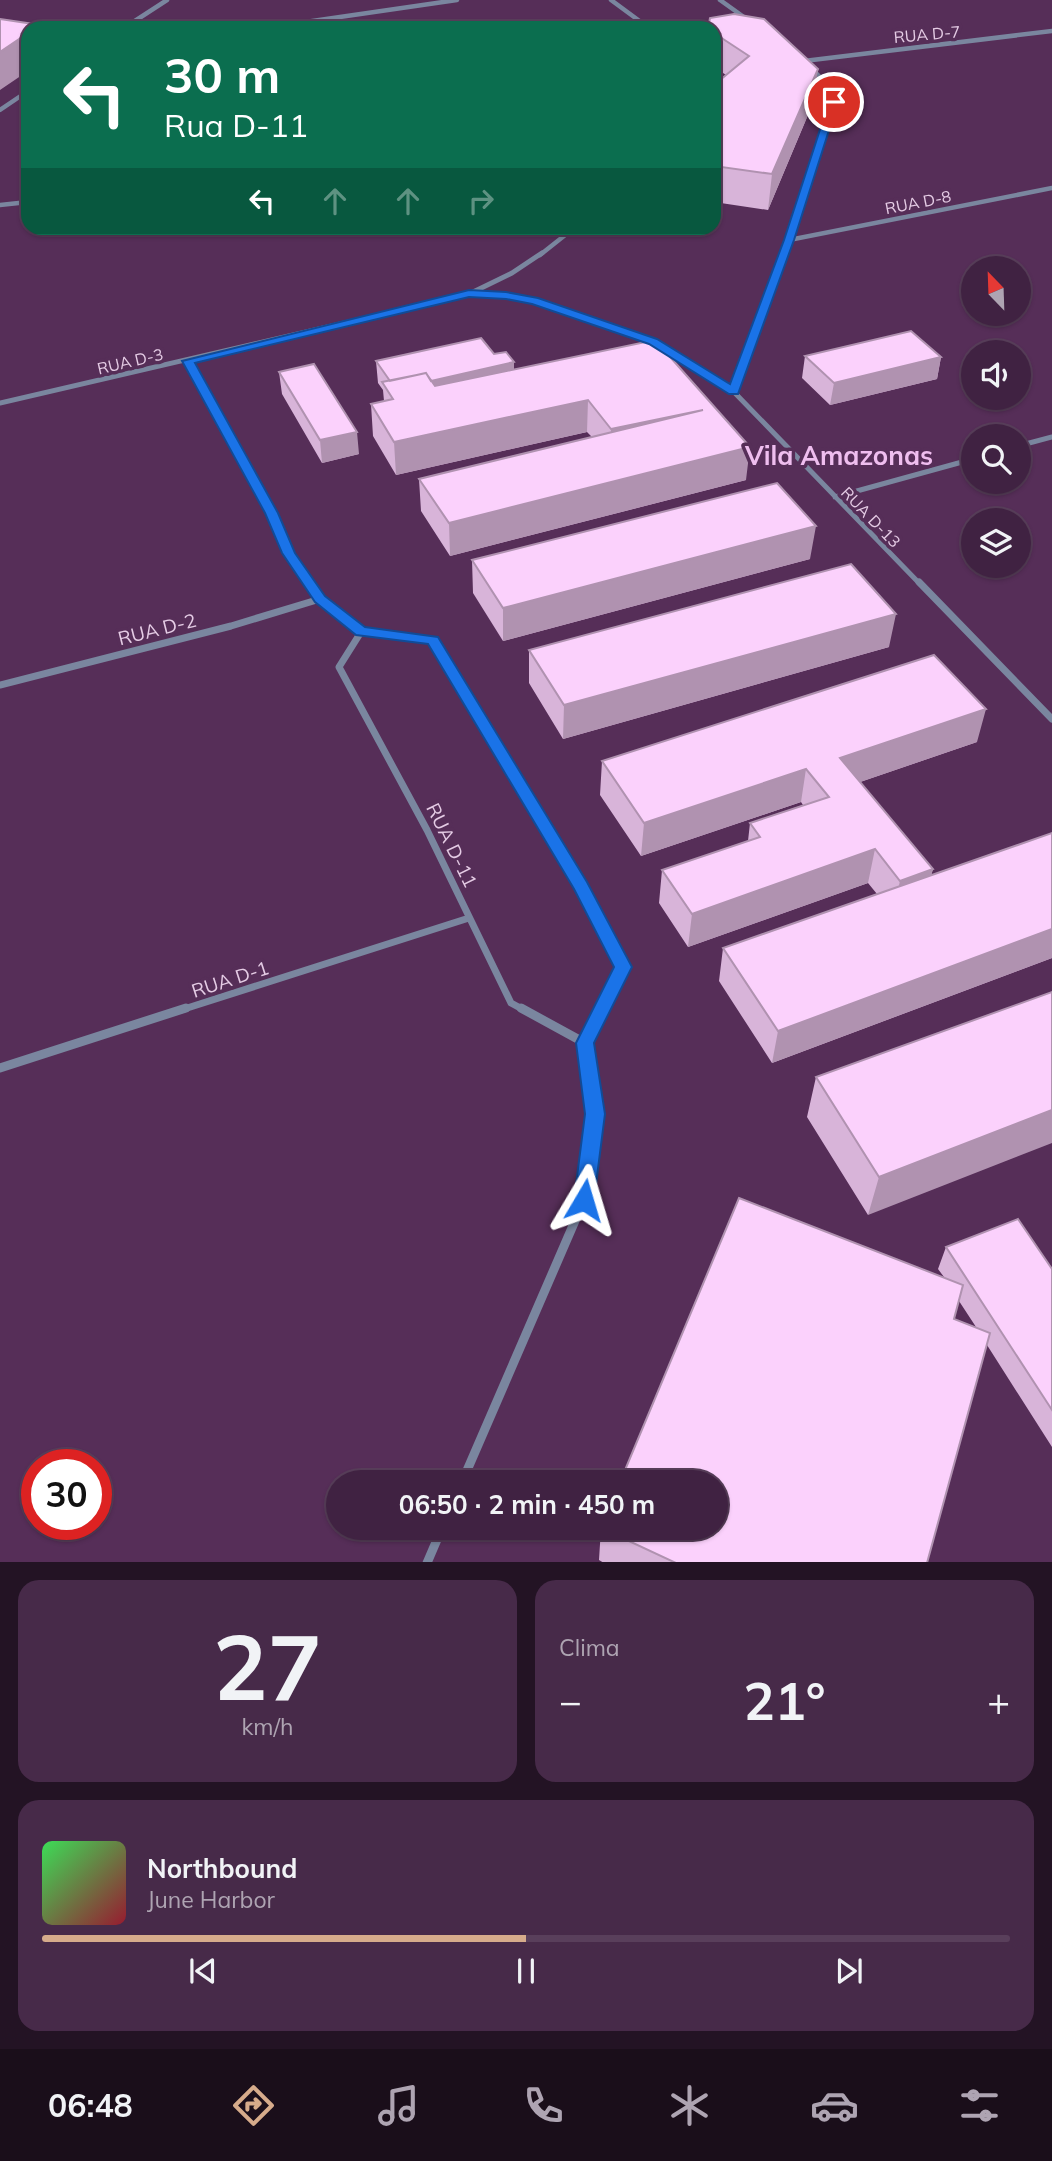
<!DOCTYPE html>
<html lang="pt">
<head>
<meta charset="utf-8">
<style>
  body { margin:0; font-family:Mulish,sans-serif; background:#472a49; color:#f1f3f6; height:100vh; display:flex; flex-direction:column; font-size:26px; white-space:nowrap }
  * { box-sizing:border-box; margin:0 }
  p { font-size:23px; color:#aea4b2 }
  .icon { flex:none; width:38px; height:38px; fill:none; stroke:currentColor; stroke-width:2; stroke-linecap:round; stroke-linejoin:round }
  .map { position:relative; height:1562px; overflow:hidden }
  .details { display:flex; flex-direction:column; gap:18px; padding:18px; background:#231324; flex:1 }
  .details>* { flex:none }
  .hud { position:absolute; left:21px; top:21px; width:700px; height:214px; border-radius:21px; box-shadow:0 2px 5px #0004,0 0 0 2px #593f5b; background:#0b6e4f; color:#fff; overflow:hidden }
  .needle { width:46px; rotate:337deg }
  .controls { position:absolute; left:961px; top:256px; display:grid; gap:14px }
  .controls a { display:grid; place-items:center; width:70px; height:70px; border-radius:50%; background:#402242; box-shadow:0 2px 5px #0004,0 0 0 2px #593f5b; font-size:35px }
  .speed { position:absolute; left:21px; top:1449px; display:flex; gap:14px; font-size:35px; font-weight:700; text-align:center }
  .speed>* { display:grid; place-content:center; width:91px; height:91px; border-radius:50%; background:#402242; box-shadow:0 2px 5px #0004,0 0 0 2px #593f5b; line-height:1 }
  .speed .limit { border:10px solid #d22; background:#fff; color:#111 }
  .pin { position:absolute; display:grid; place-items:center; width:60px; height:60px; color:#fff; margin:-30px; border:4px solid #fff; border-radius:50%; box-shadow:0 2px 7px #0007 }
  .me { position:absolute; width:77px; margin:-38px; rotate:7deg; stroke-linejoin:round; filter:drop-shadow(0 0 5px #0008) }
  .turn { display:flex; align-items:center; gap:24px; height:147px; padding:0 28px; font-size:32px }
  .turn .icon { width:91px; height:91px; stroke-width:2.5 }
  .turn b { display:block; font-size:49px; line-height:60px }
  .lanes { display:flex; align-items:center; height:66px; padding:0 28px; background:#0003; justify-content:center; gap:35px; direction:ltr }
  .lanes .off { opacity:.35 }
  .big { font-size:52px; font-weight:700; line-height:1.1 }
  .details .widget { flex:1; display:flex; flex-direction:column; justify-content:center; gap:10px; min-width:0; padding:0 24px; border-radius:21px; background:#472a49 }
  .details .dial { align-items:center; gap:0 }
  .dial b { font-size:91px; line-height:1 }
  .song { display:flex; align-items:center; gap:21px }
  .cover { width:84px; height:84px; border-radius:10px; background:linear-gradient(135deg,hsl(130 70% 55%),hsl(350 70% 35%)) }
  .played { height:7px; border-radius:4px; background:linear-gradient(90deg,#d6ab8b 50%,#593f5b 50%) }
  .keys { display:flex; justify-content:space-around; direction:ltr }
  .heat { display:flex; justify-content:space-between; align-items:center; font-size:38px; direction:ltr }
  .details .tiles { flex:1; display:grid; gap:18px; grid-template-columns:1fr 1fr }
  .widget:last-child { grid-column:span 2 }
  .trip { position:absolute; left:326px; top:1470px; width:402px; height:70px; border-radius:35px; background:#402242; box-shadow:0 2px 5px #0004,0 0 0 2px #593f5b; font-weight:700; line-height:70px; text-align:center }
  .tab-bar { display:flex; height:112px; justify-content:space-around; align-items:center; background:#1a0e1a; color:#aea4b2 }
  .tab-bar .icon { width:49px; height:49px }
  .tab-bar .current { color:#d6ab8b }
  .tab-bar b { font-size:32px; color:#f1f3f6 }
  .map>svg:first-child { display:block }
  .lines { fill:none; stroke-linecap:round; stroke-linejoin:round }
  .minor-far3 { stroke:#7a869f; stroke-width:4.5 }
  .minor-far2 { stroke:#7a869f; stroke-width:5 }
  .minor-far1 { stroke:#7a869f; stroke-width:7 }
  .minor { stroke:#7a869f; stroke-width:9 }
  .wall { fill:#d8b4d9; fill-rule:evenodd }
  .shaded-wall { fill:#b092b0 }
  .building { fill:#fbd1fc; stroke:#b092b0; stroke-width:2 }
  .route { fill:#1a73e8; stroke:#114b97; stroke-width:2 }
  .labels { text-anchor:middle; dominant-baseline:central; stroke-width:7; stroke-linejoin:round; paint-order:stroke }
  .far-street-label { font-size:16px; fill:#e5cce5; stroke:#562e58 }
  .street-label { font-size:19px; fill:#e5cce5; stroke:#562e58 }
  .district-label { font-size:26px; font-weight:bold; fill:#efbeef; stroke:#562e58 }
</style>
</head>
<body>
<div class="map">
<svg width="1052" height="1563" viewBox="0 0 1052 1563">
  <rect width="100%" height="100%" fill="#562e58"/>
  <g class="lines">
    <path class="minor-far3" d="M611 0 649 28
      M720 0 748 20
      M124 28 167 0
      M264 28 457 0
      M804 61 1052 31
      M0 110 28 91
      M0 205 28 202
      M789 240 1052 188
      M540 255 574 228
      M784 255 834 102 832 89 810 67"/>
    <path class="minor-far2" d="M784 253 733 391 920 584
      M473 294 506 295 534 301 653 342 733 391
      M188 361 271 513 289 553 310 584
      M0 403 469 294 512 273 542 253
      M1018 446 1052 437
      M835 497 973 459"/>
    <path class="minor-far1" d="M308 582 320 599 361 632 432 640 581 887 623 967 601 1010
      M919 582 1052 719
      M361 632 339 667 427 830 511 1003 524 1010
      M0 685 231 626 320 599
      M181 1010 469 918"/>
    <path class="minor" d="M521 1008 585 1043
      M0 1068 186 1008
      M462 1482 584 1200 595 1114 585 1043 602 1008
      M427 1563 442 1528"/>
  </g>
  <path class="wall" d="M714 28 813 103 768 210 714 202V85L726 75 714 67Z
    M655 340 746 480 450 556 421 511 419 479 592 437 587 432 396 475 373 436 371 404 384 401 383 390 378 383 376 361 514 370Z
    M805 356 941 357 937 379 830 405 802 378Z
    M279 372 359 454 322 463 282 394Z
    M810 559 503 641 473 593 472 560Z
    M889 647 563 739 529 683V650Z
    M977 742 860 782 933 869 931 875 1052 833V958L772 1063 719 981 723 948 877 894 868 883 688 947 659 903 662 870 748 841 750 823 803 805 801 802 641 856 600 795 602 761Z
    M1052 992 868 1215 807 1117 816 1077Z
    M946 1247 1052 1269V1447L987 1345 927 1563H604L599 1560 601 1528 944 1277 938 1269ZM959 1301 976 1327 954 1319Z"/>
  <path class="shaded-wall" d="M28 33V71L0 90V52Z
    M818 69 813 103 768 210 772 174Z
    M941 357 937 379 830 405 834 383Z
    M514 362V384L396 388Z
    M588 400 587 432 396 475 394 442Z
    M703 410 610 461 611 429Z
    M357 432 359 454 322 463 320 440Z
    M750 447 746 480 450 556 449 523Z
    M816 526 810 559 503 641V608Z
    M896 614 889 647 563 739 564 705Z
    M986 709 977 742 834 791 840 758Z
    M806 769 801 802 641 856 644 823Z
    M875 849 868 883 688 947 692 914Z
    M933 869 924 903 892 914 900 881Z
    M1052 929V958L772 1063 778 1031Z
    M1052 1110V1143L868 1215 879 1177Z"/>
  <path class="building" d="M734 14 764 19 818 69 772 174 714 166V85L749 56 714 33V28H708L710 18Z
    M0 19 40 25 36 28H28V33L0 52Z
    M911 331 941 357 834 383 805 356Z
    M481 338 494 354 506 352 514 362 431 381 426 373 390 381 376 361Z
    M655 340 750 447 449 523 419 479 703 410 611 429 588 400 394 442 371 404 393 399 382 382 426 373 435 386Z
    M314 364 357 432 320 440 279 372Z
    M777 483 816 526 503 608 472 560Z
    M851 564 896 614 564 705 529 650Z
    M934 655 986 709 840 758 933 869 900 881 875 849 692 914 662 870 760 837 750 823 829 797 806 769 644 823 602 761Z
    M1052 833V929L778 1031 723 948Z
    M1052 992V1110L879 1177 816 1077Z
    M739 1198 963 1285 954 1319 990 1333 927 1563H676L601 1528H716V1482H620Z
    M1018 1219 1052 1269V1410L946 1247Z"/>
  <path class="route" d="M834 99 838 102 794 240 738 394H729L649 344 532 304 506 299 469 297 195 363 278 513 295 553 325 596 365 627 438 637 587 882 632 967 594 1043 605 1114 594 1200 591 1206 584 1209 577 1206 574 1200 585 1114 576 1043 614 967 574 889 428 644 356 635 315 602 282 553 265 513 182 361 469 290 506 292 538 298 657 339 730 384 784 240 829 102Z"/>
  <g class="labels">
    <g class="far-street-label">
      <text transform="translate(927 34) rotate(-5)">RUA D-7</text>
      <text transform="translate(918 202) rotate(-11)">RUA D-8</text>
      <text transform="translate(130 361) rotate(-13)">RUA D-3</text>
      <text transform="translate(871 517) rotate(46)">RUA D-13</text>
    </g>
    <g class="street-label">
      <text transform="translate(157 629) rotate(-14)">RUA D-2</text>
      <text transform="translate(452 845) rotate(64)">RUA D-11</text>
      <text transform="translate(230 979) rotate(-18)">RUA D-1</text>
    </g>
    <g class="district-label">
      <text x="839" y="455">Vila Amazonas</text>
    </g>
  </g>
</svg>
<div class="controls">
<a><svg class="needle" viewBox="-14 -14 28 28"><path d="M0-13l5 13h-10z" fill="#e53935"/><path d="M0 13l5-13h-10z" fill="#aea4b2"/></svg></a>
<a><svg class="icon" aria-label="sound" viewBox="0 0 24 24"><path d="M4 9h4l5-4v14l-5-4H4zM17 9q2 3 0 6"/></svg></a>
<a><svg class="icon" aria-label="search" viewBox="0 0 24 24"><circle cx="10" cy="10" r="6"/><path d="M15 15l6 6"/></svg></a>
<a><svg class="icon" aria-label="layers" viewBox="0 0 24 24"><path d="M12 4l9 5-9 5-9-5zM3 14l9 5 9-5"/></svg></a>
</div>
<div class="speed"><div class="limit">30</div></div>
<div class="pin" style="left:834px;top:102px;background:#d93025"><svg class="icon" aria-label="arrive" viewBox="0 0 24 24"><path d="M6 21V4h12l-3 4 3 4H6"/></svg></div>
<svg class="me" style="left:584px;top:1200px" viewBox="-20 -20 40 40"><path d="M0-17L14 15 0 8-14 15z" fill="#1a73e8" stroke="#fff" stroke-width="4"/></svg>
<div class="trip">06:50 · 2 min · 450 m</div>
<div class="hud">
<div class="turn"><svg class="icon" aria-label="left" viewBox="0 0 24 24"><path d="M17 20v-9H6M10 6l-5 5 5 5"/></svg><div><b>30 m</b>Rua D-11</div></div>
<div class="lanes"><svg class="icon" aria-label="left" viewBox="0 0 24 24"><path d="M17 20v-9H6M10 6l-5 5 5 5"/></svg><svg class="icon off" aria-label="ahead" viewBox="0 0 24 24"><path d="M12 20V5M6 11l6-6 6 6"/></svg><svg class="icon off" aria-label="ahead" viewBox="0 0 24 24"><path d="M12 20V5M6 11l6-6 6 6"/></svg><svg class="icon off" aria-label="right" viewBox="0 0 24 24"><path d="M7 20v-9h11M14 6l5 5-5 5"/></svg></div>
</div>
</div>
<section class="details">
<div class="tiles">
<div class="widget dial"><b>27</b><p>km/h</p></div>
<div class="widget"><p>Clima</p>
<div class="heat"><a>−</a><b class="big">21°</b><a>+</a></div>
</div>
<div class="widget">
<div class="song"><i class="cover"></i><div><b>Northbound</b><p>June Harbor</p></div></div>
<div class="played"></div>
<div class="keys"><svg class="icon" aria-label="previous" viewBox="0 0 24 24"><path d="M18 5L8 12l10 7zM5 5v14"/></svg><svg class="icon" aria-label="pause" viewBox="0 0 24 24"><path d="M8 5v14M16 5v14"/></svg><svg class="icon" aria-label="next" viewBox="0 0 24 24"><path d="M6 5l10 7-10 7zM19 5v14"/></svg></div>
</div>
</div>
</section>
<nav class="tab-bar">
<b>06:48</b>
<svg class="icon current" aria-label="directions" viewBox="0 0 24 24"><path d="M12 3l9 9-9 9-9-9zM9 14v-3h6M13 9l2 2-2 2"/></svg>
<svg class="icon" aria-label="music" viewBox="0 0 24 24"><path d="M9 18V5l10-2v13"/><circle cx="6" cy="18" r="3"/><circle cx="16" cy="16" r="3"/></svg>
<svg class="icon" aria-label="phone" viewBox="0 0 24 24"><path d="M5 4h4l2 5-3 2q2 4 5 5l2-3 5 2v4C11 20 4 13 5 4z"/></svg>
<svg class="icon" aria-label="climate" viewBox="0 0 24 24"><path d="M12 3v18M4 7l16 10M4 17L20 7"/></svg>
<svg class="icon" aria-label="car" viewBox="0 0 24 24"><path d="M5 17H2v-5l4-1 3-4h7l3 4 3 1v5h-3M9 17h6M6 11h13"/><circle cx="7" cy="17" r="2"/><circle cx="17" cy="17" r="2"/></svg>
<svg class="icon" aria-label="filters" viewBox="0 0 24 24"><path d="M4 7h16M4 17h16"/><circle cx="9" cy="7" r="2"/><circle cx="15" cy="17" r="2"/></svg>
</nav>
</body>
</html>
